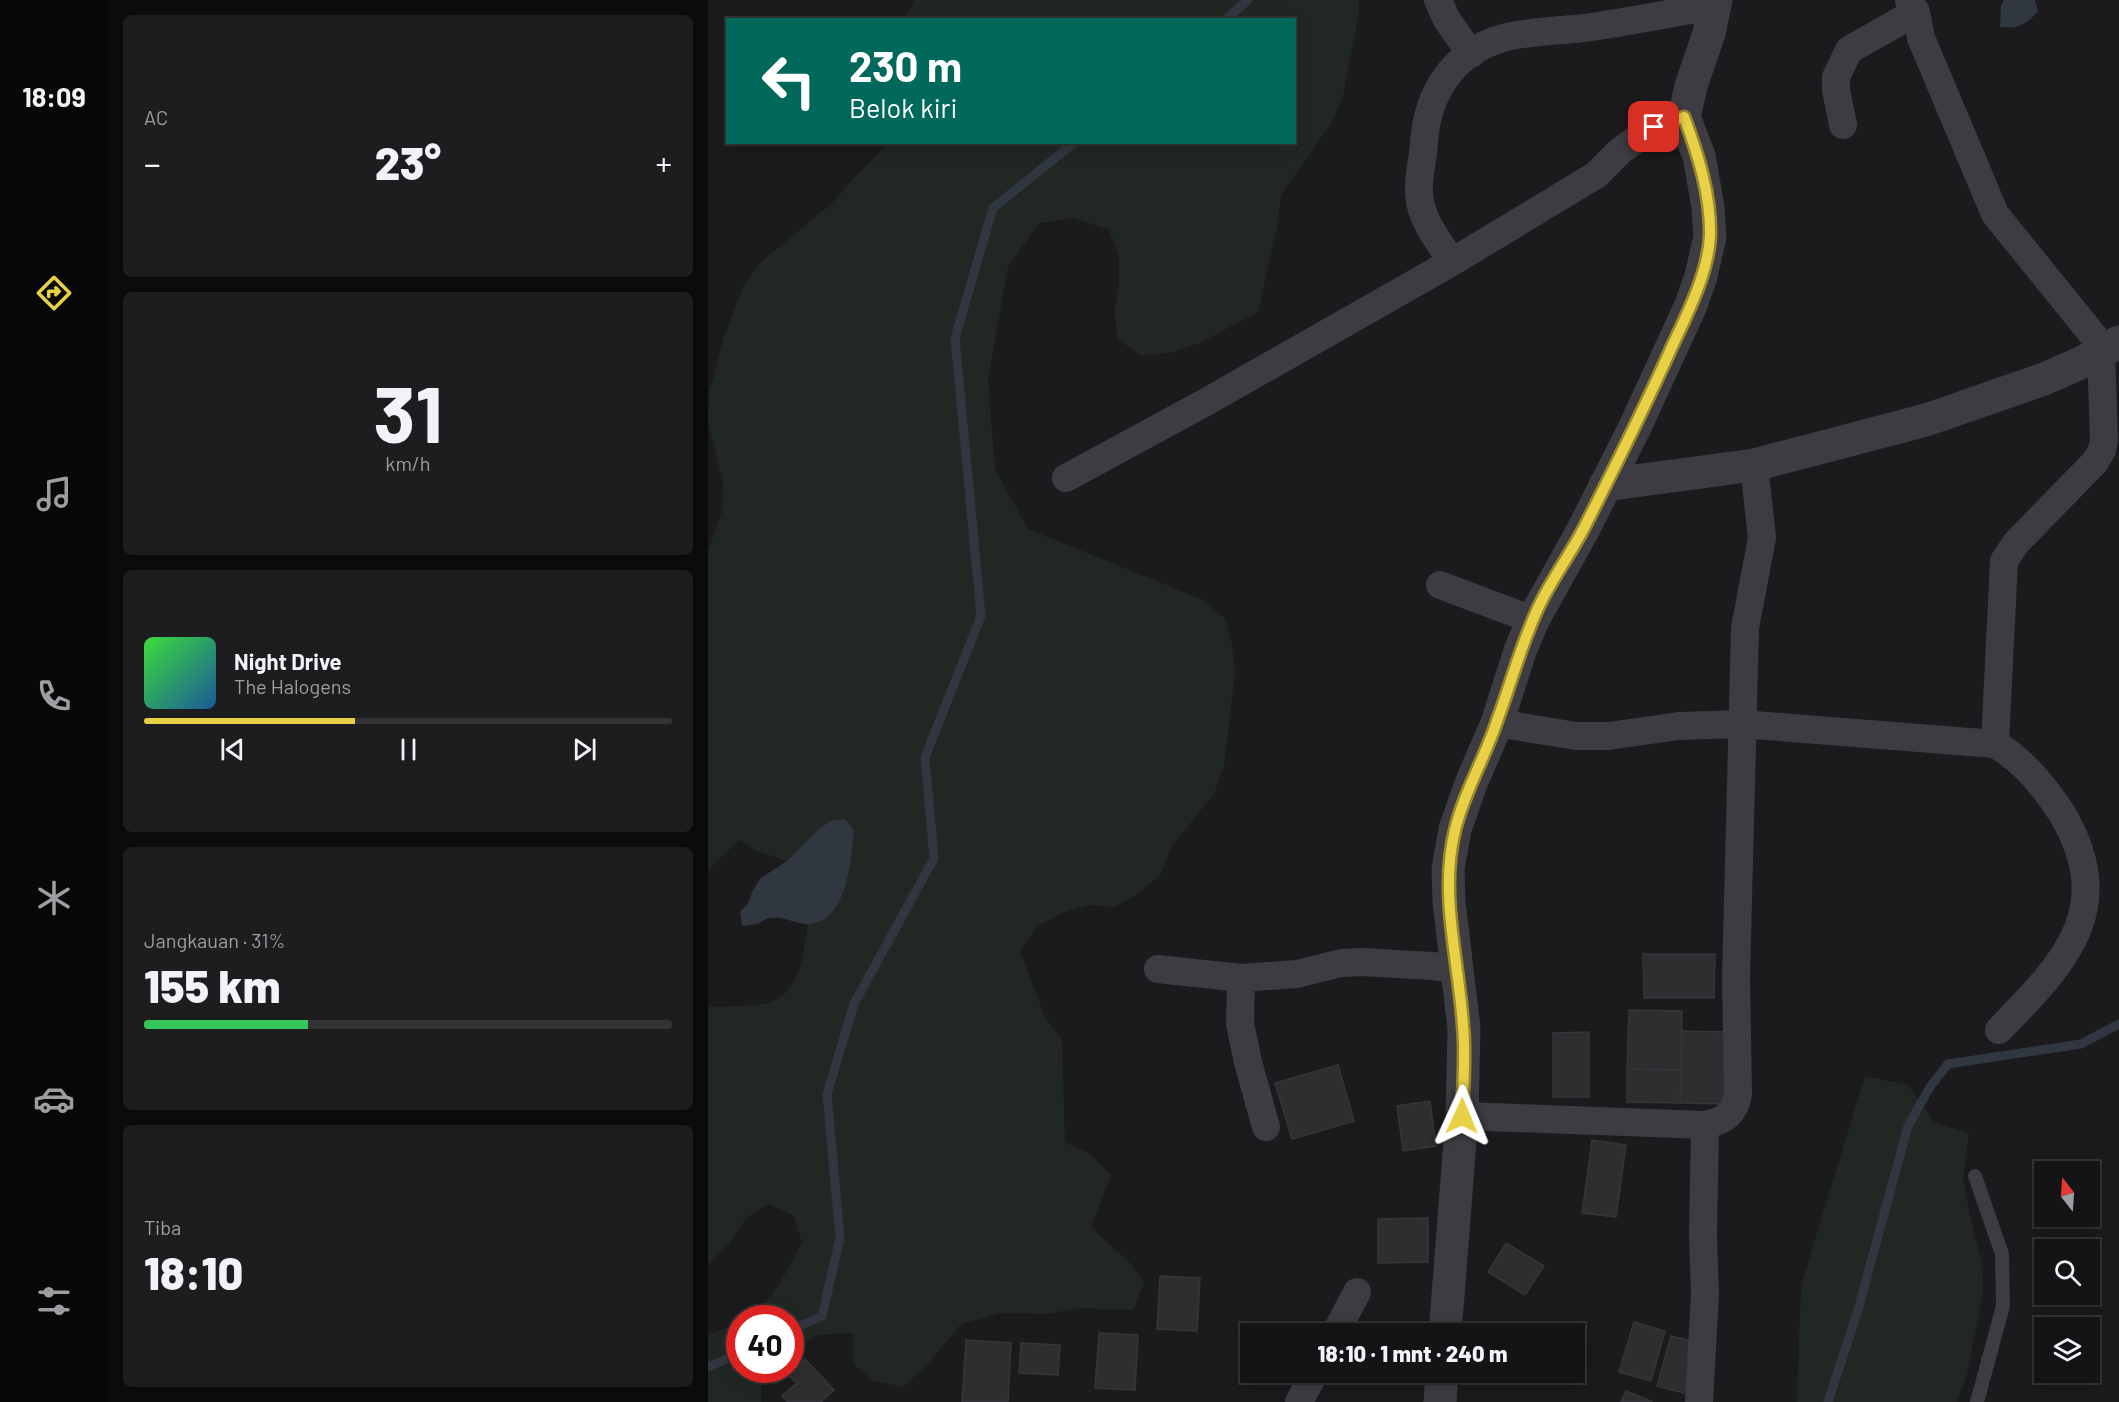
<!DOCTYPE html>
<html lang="id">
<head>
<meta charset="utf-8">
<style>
  body { margin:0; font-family:Barlow,sans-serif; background:#1d1d1f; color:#f1f3f6; height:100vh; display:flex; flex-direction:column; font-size:22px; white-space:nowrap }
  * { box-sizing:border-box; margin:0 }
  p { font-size:20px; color:#9d9ea1 }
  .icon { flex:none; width:33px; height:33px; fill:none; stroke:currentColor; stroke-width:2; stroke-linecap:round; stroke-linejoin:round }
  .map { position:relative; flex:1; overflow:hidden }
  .drawer { display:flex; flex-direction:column; gap:15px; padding:15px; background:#0b0b0c; width:600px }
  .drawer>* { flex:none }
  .top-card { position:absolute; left:18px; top:18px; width:570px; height:126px; border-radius:0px; box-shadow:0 3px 15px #0003,0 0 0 2px #333335; background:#00695c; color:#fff; overflow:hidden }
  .needle { width:39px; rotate:343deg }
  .controls { position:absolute; left:1326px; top:1161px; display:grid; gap:12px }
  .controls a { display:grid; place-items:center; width:66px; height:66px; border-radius:0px; background:#141416; box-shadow:0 3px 15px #0003,0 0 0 2px #333335; font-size:30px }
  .speed { position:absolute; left:18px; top:1305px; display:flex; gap:12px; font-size:30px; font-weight:700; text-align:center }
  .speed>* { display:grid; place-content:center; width:78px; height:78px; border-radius:50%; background:#141416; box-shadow:0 3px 15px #0003,0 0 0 2px #333335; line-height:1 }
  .speed .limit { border:9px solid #d22; background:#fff; color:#111 }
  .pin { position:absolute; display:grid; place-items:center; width:51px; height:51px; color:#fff; margin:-26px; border-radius:12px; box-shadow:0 3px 9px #0006 }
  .me { position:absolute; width:66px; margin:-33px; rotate:1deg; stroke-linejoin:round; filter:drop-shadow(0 0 4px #0008) }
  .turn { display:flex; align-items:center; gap:21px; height:126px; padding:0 24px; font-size:27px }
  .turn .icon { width:78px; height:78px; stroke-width:2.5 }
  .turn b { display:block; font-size:42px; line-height:51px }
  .big { font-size:45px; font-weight:800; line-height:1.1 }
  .drawer .widget { flex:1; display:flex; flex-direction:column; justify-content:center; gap:9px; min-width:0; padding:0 21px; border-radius:9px; background:#1d1d1f }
  .drawer .dial { align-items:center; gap:0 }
  .dial b { font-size:78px; line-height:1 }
  .song { display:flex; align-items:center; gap:18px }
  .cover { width:72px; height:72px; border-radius:9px; background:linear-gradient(135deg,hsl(120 70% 55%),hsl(210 70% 35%)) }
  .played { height:6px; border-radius:3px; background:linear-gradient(90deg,#e8d147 40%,#333335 40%) }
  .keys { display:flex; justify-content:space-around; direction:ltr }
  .heat { display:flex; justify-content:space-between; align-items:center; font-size:33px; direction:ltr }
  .charge { height:9px; border-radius:4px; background:linear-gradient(90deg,#34c759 31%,#333335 0) }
  .trip { position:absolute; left:532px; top:1323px; width:345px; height:60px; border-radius:0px; background:#141416; box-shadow:0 3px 15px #0003,0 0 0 2px #333335; font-weight:800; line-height:60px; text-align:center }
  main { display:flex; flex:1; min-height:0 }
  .tab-bar { display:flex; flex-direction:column; width:108px; justify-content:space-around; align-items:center; background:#080809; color:#9d9ea1 }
  .tab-bar .icon { width:42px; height:42px }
  .tab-bar .current { color:#e8d147 }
  .tab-bar b { font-size:27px; color:#f1f3f6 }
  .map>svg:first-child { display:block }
  .green { fill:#212823 }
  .water { fill:#313740 }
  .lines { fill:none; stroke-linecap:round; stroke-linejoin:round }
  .stream { stroke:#313740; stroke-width:9 }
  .building { fill:#2e2e31; stroke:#363539; stroke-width:1.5 }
  .service { stroke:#3c3c42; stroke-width:14 }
  .minor { stroke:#3c3c42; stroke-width:28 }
  .tertiary { stroke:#3c3c42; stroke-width:33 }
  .route-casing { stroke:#97882e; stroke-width:15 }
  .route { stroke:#e8d147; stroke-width:10 }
</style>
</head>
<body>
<main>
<nav class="tab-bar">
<b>18:09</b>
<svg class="icon current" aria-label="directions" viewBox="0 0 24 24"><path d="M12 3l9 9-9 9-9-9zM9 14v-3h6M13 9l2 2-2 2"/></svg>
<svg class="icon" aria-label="music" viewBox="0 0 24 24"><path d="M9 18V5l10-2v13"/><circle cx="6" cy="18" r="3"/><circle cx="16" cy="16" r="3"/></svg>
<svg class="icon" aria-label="phone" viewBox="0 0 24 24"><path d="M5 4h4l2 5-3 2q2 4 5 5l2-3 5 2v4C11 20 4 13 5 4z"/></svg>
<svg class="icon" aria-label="climate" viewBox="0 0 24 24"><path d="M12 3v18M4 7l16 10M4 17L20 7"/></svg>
<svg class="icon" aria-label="car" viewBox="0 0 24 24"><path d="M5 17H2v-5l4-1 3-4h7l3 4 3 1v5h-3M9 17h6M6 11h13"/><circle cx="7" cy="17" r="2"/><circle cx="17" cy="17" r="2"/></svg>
<svg class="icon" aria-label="filters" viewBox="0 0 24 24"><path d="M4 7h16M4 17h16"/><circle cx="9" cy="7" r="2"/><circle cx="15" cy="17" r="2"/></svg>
</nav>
<section class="drawer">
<div class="widget"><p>AC</p>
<div class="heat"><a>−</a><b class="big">23°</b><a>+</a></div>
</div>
<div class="widget dial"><b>31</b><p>km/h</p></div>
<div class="widget">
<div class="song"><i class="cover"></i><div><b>Night Drive</b><p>The Halogens</p></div></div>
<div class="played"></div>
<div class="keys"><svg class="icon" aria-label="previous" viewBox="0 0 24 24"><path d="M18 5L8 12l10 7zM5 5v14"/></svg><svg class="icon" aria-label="pause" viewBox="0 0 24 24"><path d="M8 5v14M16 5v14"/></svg><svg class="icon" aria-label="next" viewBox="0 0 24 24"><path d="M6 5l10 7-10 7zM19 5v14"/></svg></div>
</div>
<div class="widget"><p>Jangkauan · 31%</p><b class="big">155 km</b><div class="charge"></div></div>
<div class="widget"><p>Tiba</p><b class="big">18:10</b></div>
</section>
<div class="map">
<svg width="1411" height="1402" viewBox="0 0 1411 1402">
  <rect width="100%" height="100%" fill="#1b1b1d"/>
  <path class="green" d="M206 0H651V13L635 96 624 122 573 195 570 222 550 312 492 343 462 353 434 356 409 339 407 311 411 284V256L401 229 364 218 331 223 300 267 280 380 287 469 320 529 493 599 517 618 524 644 527 674 516 766 506 794 463 847 453 874 431 893 407 907 380 905 354 913 330 926 312 951 337 1017 354 1040 357 1142 382 1154 403 1175 383 1227 423 1264 436 1282 425 1310 372 1308 338 1314 292 1313 253 1324 218 1366 195 1387 164 1380 146 1365 145 1333 108 1335 83 1355 82 1318H39C67 1299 78 1272 94 1242L86 1216 60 1204 38 1218 22 1242 0 1265V1007C17 1006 60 1008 73 997 94 981 96 948 100 924 104 923 110 922 114 920 141 904 143 859 146 831L90 852 79 861 49 851 31 840 0 870V551L14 511 15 482 0 422 1 394 16 337 36 284 54 261 124 203 144 180 176 148 179 143 586 142V20L197 19Z
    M1157 1076 1200 1085 1227 1123 1261 1133 1255 1179 1266 1235 1274 1262 1275 1291 1259 1374 1249 1402H1089L1093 1286Z
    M31 1324 32 1370H64L53 1378V1402H0V1334Z"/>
  <path class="water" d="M1296 0H1327L1330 11C1319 25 1309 29 1292 27L1293 6Z
    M137 819 146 831C143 860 140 920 102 924 88 925 75 915 61 918 56 919 53 923 48 924 44 925 39 925 34 926L32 912 40 903 45 890 53 878 79 861 111 829 123 821Z"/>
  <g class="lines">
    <path class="stream" d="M517 20 540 0
      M82 1330 114 1316 132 1238 119 1094 146 1004 226 858 217 757 273 616 247 338 285 208 367 142
      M0 1367 32 1353
      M1120 1402 1150 1310 1200 1126 1222 1087 1240 1064 1373 1044 1411 1024"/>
  </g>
  <path class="building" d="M935 954H1007L1006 998H936Z
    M921 1010 974 1011 973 1070 919 1069Z
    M974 1031 1020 1032 1019 1104 972 1103Z
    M881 1032V1097H845V1033Z
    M630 1065 646 1121 584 1139 567 1083Z
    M919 1069 973 1070 972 1103 919 1102Z
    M722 1101 728 1146 695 1151 689 1106Z
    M884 1140 918 1145 908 1217 874 1213Z
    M720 1218V1262L670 1263V1219Z
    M798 1243 836 1266 817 1295 780 1272Z
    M452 1276 492 1278 489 1331 449 1329Z
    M926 1322 957 1331 943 1381 911 1372Z
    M391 1333 430 1335 427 1390 387 1388Z
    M963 1336 984 1341 979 1358 986 1360 976 1393 949 1386Z
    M258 1340 303 1343 300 1402H254Z
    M313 1343 352 1345 350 1375 311 1373Z
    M97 1359 126 1390 113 1402H80L74 1396 89 1383 79 1374Z
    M918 1391 945 1402H913Z"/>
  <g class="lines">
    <path class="service" d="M1267 1176 1294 1254 1295 1306 1269 1402"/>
    <path class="minor" d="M730 0 739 20 763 54
      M1201 0 1208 12 1213 38 1287 214 1397 350
      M1135 125 1128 90V77L1141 50 1208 12
      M744 262C730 240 712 219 711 193 710 177 715 159 716 143 719 94 745 52 795 38 821 31 850 31 876 28 920 22 963 13 1006 6
      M358 478 498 402 744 262 888 175 912 151 946 127 976 117
      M732 585 825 620
      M789 723 868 736H901L971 726 1033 724 1287 744C1315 760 1336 786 1353 812 1411 909 1357 962 1291 1030
      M1287 744 1296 561 1308 543 1387 462 1394 450 1396 441 1393 352
      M450 969 533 978 589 974 633 963 654 962 724 966 750 969
      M533 978 532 1024 540 1062 558 1127
      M754 1116 997 1125C1016 1121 1027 1114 1030 1094L1028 978 1037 628 1054 538 1046 465
      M627 1334 649 1292
      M591 1402 607 1372
      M991 1402 997 1295 995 1235 997 1125"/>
    <path class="tertiary" d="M897 485 1046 465 1218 420 1336 379 1377 361 1411 342
      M737 1334 754 1116 756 1028 741 902 740 869 747 829 764 781 789 723 812 651 825 620 875 530 927 427 983 305 993 276 1002 237 1000 207 991 156 976 117 983 86 1001 33 1008 0
      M732 1402 734 1372"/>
  </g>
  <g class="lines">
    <g class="route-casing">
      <path id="route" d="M754 1116C755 1086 758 1055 755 1026 751 961 731 895 747 830 756 792 777 758 789 721 804 681 814 640 833 602 846 576 863 553 876 528 906 469 935 411 962 351 978 316 1000 275 1002 236 1003 195 990 154 976 117L946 127"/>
    </g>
    <use href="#route" class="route"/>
  </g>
</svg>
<div class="controls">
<a><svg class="needle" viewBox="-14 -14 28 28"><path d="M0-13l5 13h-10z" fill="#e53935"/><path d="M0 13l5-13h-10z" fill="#9d9ea1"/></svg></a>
<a><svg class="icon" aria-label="search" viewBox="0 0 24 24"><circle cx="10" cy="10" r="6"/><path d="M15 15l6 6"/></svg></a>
<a><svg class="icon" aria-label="layers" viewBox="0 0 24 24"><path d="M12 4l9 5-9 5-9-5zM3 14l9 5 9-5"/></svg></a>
</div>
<div class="speed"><div class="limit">40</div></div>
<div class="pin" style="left:946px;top:127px;background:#d93025"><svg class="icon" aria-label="arrive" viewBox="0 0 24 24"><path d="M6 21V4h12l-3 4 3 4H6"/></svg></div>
<svg class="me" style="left:754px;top:1116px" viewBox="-20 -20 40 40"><path d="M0-17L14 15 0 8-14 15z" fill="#e8d147" stroke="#fff" stroke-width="4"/></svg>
<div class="trip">18:10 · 1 mnt · 240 m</div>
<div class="top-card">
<div class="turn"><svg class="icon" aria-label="left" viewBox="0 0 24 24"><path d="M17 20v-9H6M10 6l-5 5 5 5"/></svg><div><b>230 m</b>Belok kiri</div></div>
</div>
</div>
</main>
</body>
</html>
